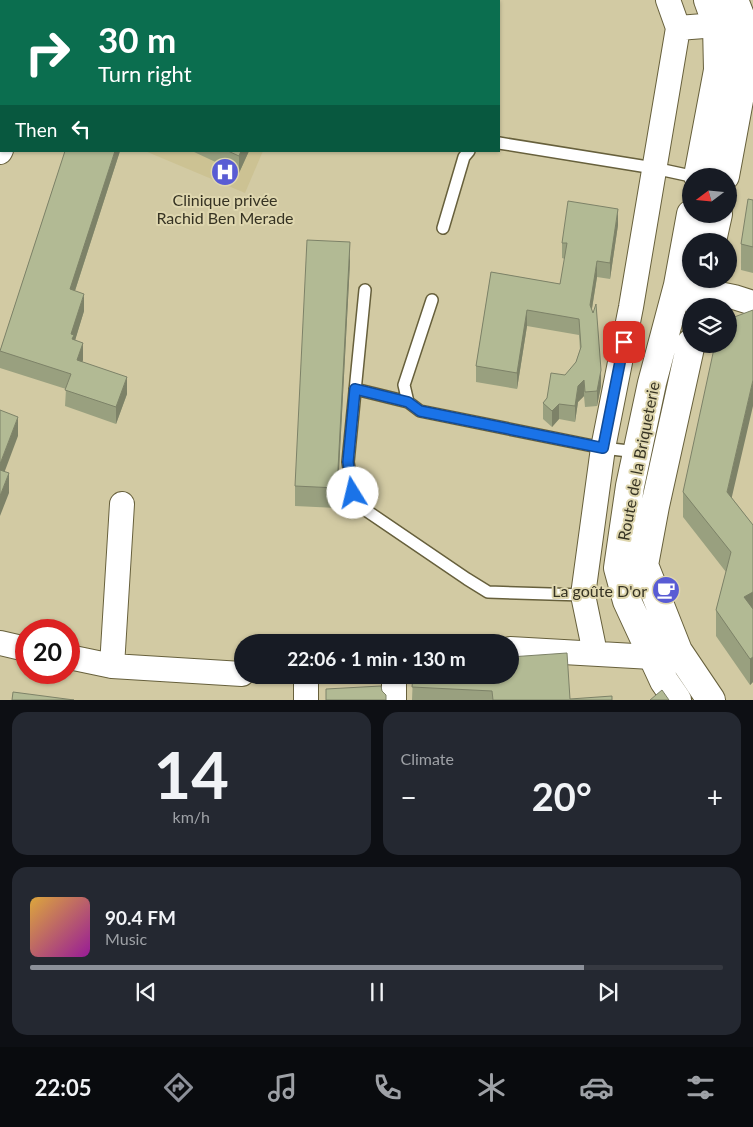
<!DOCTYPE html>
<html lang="en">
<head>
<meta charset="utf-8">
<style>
  body { margin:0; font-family:Lato,sans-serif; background:#242831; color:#f1f3f6; height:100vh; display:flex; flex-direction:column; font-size:19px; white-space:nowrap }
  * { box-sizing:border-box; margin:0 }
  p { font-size:16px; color:#9ea1a6 }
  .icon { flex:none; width:28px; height:28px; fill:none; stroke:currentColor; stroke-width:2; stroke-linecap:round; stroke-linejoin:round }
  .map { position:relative; height:700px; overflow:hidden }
  .drawer { display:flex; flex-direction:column; gap:12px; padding:12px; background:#0d0f14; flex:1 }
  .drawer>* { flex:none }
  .guide { position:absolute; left:0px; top:0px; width:500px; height:152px; box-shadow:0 1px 4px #0004; background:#0b6e4f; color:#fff; overflow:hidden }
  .needle { width:32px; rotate:254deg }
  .controls { position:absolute; left:682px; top:168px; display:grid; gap:10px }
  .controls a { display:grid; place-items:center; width:55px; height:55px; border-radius:50%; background:#171b24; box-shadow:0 1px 4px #0004; font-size:25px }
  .speed { position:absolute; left:15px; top:619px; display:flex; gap:10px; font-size:25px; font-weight:700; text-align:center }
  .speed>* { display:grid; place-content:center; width:65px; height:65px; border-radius:50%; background:#171b24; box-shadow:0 1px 4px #0004; line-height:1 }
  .speed .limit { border:8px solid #d22; background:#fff; color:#111 }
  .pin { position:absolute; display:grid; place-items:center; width:42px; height:42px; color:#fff; margin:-21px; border-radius:10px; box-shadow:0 2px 8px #0006 }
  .me { position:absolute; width:55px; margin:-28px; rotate:351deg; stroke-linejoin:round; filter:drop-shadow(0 0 4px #0008) }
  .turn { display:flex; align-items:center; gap:18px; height:105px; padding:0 15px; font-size:22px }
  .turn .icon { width:65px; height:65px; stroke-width:2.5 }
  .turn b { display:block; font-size:35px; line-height:42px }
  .then { display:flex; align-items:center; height:48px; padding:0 15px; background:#0003; gap:10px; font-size:19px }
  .big { font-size:38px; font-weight:700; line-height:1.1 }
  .drawer .tile { flex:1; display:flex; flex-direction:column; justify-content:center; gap:8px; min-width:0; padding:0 18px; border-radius:15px; background:#242831 }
  .drawer .dial { align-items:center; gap:0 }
  .dial b { font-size:65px; line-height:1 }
  .song { display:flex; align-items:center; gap:15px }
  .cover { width:60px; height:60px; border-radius:8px; background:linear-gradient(135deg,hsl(40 70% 55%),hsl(300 70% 35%)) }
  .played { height:5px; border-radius:2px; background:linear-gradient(90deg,#8c9099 80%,#363941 80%) }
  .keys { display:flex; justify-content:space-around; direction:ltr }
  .heat { display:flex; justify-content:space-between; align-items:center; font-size:28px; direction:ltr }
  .drawer .tiles { flex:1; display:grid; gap:12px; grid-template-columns:1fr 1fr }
  .tile:last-child { grid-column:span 2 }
  .trip { position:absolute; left:234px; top:634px; width:285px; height:50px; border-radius:25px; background:#171b24; box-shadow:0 1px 4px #0004; font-weight:700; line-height:50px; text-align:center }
  .tab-bar { display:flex; height:80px; justify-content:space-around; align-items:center; background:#090b0e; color:#9ea1a6 }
  .tab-bar .icon { width:35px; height:35px }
  .tab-bar .selected { color:#8c9099 }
  .tab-bar b { font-size:22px; color:#f1f3f6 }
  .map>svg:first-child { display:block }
  .built { fill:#ccc293 }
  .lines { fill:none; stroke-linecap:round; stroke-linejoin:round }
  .service-casing { stroke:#67603c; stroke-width:14 }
  .minor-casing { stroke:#67603c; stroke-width:26 }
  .tertiary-casing { stroke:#67603c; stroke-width:30 }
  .service { stroke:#fff; stroke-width:11 }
  .minor { stroke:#fff; stroke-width:24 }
  .tertiary { stroke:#fff; stroke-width:28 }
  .wall { fill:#99a07f }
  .shaded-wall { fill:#7d8268 }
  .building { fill:#b2ba94; stroke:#7d8268 }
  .route-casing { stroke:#114b97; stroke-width:12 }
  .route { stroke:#1a73e8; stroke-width:9 }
  .labels { text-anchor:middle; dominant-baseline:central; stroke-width:4; stroke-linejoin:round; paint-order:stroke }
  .poi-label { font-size:16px; fill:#363323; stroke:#dfd7af }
  .street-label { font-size:16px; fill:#363323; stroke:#dfd7af }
</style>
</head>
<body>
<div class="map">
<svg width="753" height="700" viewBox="0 0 753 700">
  <rect width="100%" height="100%" fill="#d2caa3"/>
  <path class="built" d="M145 151H263L245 193Z"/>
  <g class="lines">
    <g class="service-casing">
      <path id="service" d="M499 143 654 168 691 176
        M443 228 464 157 469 151
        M365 290 348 462 353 493 364 509 467 579 488 592 583 595
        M432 300 404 385 408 402 420 411 603 448 637 452
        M355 389 408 402"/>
    </g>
    <g class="minor-casing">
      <path id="minor" d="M88 1 89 0
        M0 2 1 3
        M678 28 717 25 735 20
        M0 152 1 150
        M684 287 734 297 753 303
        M0 643 26 649
        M510 649 652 657
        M595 653 583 595 603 448 631 307 678 28 668 0
        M69 657 112 666 242 674
        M112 666 122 504
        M306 700V675
        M394 700V675"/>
    </g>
    <g class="tertiary-casing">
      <path id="tertiary" d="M698 176 718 70 717 25 708 0
        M725 176 744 73 741 18 734 0
        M712 241 718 214
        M699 306 705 279
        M691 343 655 506 644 565 678 651 711 700
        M677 700 664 681 627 601 618 568 630 486 652 383 678 285 691 214"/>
    </g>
    <use href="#service" class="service"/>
    <use href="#minor" class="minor"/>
    <use href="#tertiary" class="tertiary"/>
  </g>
  <path class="wall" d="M65 151H120L75 291 84 311 75 340 83 360 82 362 127 394 116 424 65 406 66 389 0 368V351Z
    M192 151H249L239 173Z
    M753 200V273L741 270V244Z
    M618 225 610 279 597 277 592 309 601 386 597 406 585 407 584 396 578 402 575 422 559 419 552 427 543 419V403L576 362 580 350 579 335 527 326 517 389 476 382V366L491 272 560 284 565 259 562 258V243Z
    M350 262 337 508 295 506V486Z
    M683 492 732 498 753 525V682L750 685 716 636V610L726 572 683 517Z
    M413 675 570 699 612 700H412Z"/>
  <path class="shaded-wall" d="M115 151H120L70 306V289Z
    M241 151H249L239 173V156Z
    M618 209V225L610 279V263Z
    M350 242V262L337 508V488Z
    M597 261V277L590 320V305Z
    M84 294V311L74 344 71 334Z
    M527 310V326L517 389V373Z
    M83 343V360L77 376V360Z
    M601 370V386L597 406V391Z
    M127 377V394L116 424V407Z
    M584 380V396L578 402 575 422V406L578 386Z
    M753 380V406L727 518V492Z
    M559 404V419L552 427V411Z
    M18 417V436L0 484V464Z
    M9 473V493L0 516V496Z
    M753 592V617L744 597Z
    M753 657V682L750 685V659Z"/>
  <path class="building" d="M176 0H237L239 1H177Z
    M65 151H115L70 289 84 294 71 334 74 335 72 339 83 343 77 360 127 377 116 407 65 390 71 374 0 351Z
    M228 151H241L239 156Z
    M748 199 753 200V247L741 244Z
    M568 201 618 209 610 263 597 261 590 305 593 313 596 304 601 370 597 391 585 392 584 380 578 386 575 406 559 404 552 411 543 403 547 398 551 373 565 375 576 362 581 347 579 319 527 310 517 373 476 366 491 272 560 284 567 243H562Z
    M307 240 350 242 337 488 295 486Z
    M753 310V380L727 492 753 525V592L744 597 753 609V657L750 659 716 610 731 552 683 492 715 344H729V319Z
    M0 410 18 417 0 464Z
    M0 470 9 473 0 496Z
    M567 653 570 699 612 696V700H493L492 691 412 687 413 675H510V657Z
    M381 686 382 691 386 695V700H326V689Z
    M662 690 669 700H650Z
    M13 692 74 700H12Z"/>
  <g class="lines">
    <g class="route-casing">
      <path id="route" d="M353 493 348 462 355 389 408 402 420 411 603 448 624 342"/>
    </g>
    <use href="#route" class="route"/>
  </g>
  <defs>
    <g id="hospital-disc" transform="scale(1.4375)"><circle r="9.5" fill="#595cd4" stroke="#dfd7af"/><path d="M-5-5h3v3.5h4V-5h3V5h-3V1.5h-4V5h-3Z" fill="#fff"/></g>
    <g id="cafe-disc" transform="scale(1.4375)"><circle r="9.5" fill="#595cd4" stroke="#dfd7af"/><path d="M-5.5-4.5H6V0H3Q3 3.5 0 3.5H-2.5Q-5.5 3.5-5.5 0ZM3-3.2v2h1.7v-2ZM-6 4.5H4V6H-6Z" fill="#fff"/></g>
  </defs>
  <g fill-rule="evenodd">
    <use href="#hospital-disc" x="225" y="172"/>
    <use href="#cafe-disc" x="666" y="590"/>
  </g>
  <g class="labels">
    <g class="poi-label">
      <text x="225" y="199">Clinique privée<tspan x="225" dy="18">Rachid Ben Merade</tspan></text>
      <text x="647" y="590" text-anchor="end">La goûte D'or</text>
    </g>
    <g class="street-label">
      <text transform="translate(638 461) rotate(-79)">Route de la Briqueterie</text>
    </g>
  </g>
</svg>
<div class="controls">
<a><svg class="needle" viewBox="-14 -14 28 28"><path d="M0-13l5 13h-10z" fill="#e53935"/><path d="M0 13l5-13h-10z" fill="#9ea1a6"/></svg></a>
<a><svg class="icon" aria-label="sound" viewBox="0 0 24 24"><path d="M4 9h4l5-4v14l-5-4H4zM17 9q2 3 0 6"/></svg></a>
<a><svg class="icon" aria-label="layers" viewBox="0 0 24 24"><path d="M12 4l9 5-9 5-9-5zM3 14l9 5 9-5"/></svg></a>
</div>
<div class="speed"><div class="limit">20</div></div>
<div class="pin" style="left:624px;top:342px;background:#d93025"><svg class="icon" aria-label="arrive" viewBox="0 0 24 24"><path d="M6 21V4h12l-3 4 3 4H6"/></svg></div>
<svg class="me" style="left:353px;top:493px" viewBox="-20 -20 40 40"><circle r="19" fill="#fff"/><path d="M0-13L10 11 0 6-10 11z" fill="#1a73e8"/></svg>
<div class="trip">22:06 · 1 min · 130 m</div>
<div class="guide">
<div class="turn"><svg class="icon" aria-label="right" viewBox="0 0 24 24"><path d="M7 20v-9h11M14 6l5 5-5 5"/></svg><div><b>30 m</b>Turn right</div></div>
<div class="then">Then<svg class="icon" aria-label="left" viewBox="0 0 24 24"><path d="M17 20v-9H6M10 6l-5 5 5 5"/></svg></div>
</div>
</div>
<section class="drawer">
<div class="tiles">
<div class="tile dial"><b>14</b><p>km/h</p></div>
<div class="tile"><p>Climate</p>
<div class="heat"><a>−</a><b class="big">20°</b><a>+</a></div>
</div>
<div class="tile">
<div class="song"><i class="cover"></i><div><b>90.4 FM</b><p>Music</p></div></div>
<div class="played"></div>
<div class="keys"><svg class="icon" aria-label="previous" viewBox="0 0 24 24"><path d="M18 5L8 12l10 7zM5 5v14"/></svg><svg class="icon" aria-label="pause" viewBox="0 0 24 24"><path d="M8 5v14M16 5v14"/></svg><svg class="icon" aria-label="next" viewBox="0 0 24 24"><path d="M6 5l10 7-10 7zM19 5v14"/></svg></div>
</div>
</div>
</section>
<nav class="tab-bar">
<b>22:05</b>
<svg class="icon selected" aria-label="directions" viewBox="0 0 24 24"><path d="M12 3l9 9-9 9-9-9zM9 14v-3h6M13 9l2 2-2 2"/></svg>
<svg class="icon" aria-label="music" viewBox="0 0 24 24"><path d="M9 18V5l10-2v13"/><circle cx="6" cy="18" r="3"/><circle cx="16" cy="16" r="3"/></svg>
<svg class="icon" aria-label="phone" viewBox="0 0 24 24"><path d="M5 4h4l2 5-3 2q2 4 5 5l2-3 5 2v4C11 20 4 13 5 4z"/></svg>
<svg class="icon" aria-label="climate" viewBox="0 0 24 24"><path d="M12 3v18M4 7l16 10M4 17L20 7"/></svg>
<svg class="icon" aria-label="car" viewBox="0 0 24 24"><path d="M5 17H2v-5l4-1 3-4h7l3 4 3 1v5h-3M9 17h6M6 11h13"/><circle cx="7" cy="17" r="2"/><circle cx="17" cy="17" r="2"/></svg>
<svg class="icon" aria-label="filters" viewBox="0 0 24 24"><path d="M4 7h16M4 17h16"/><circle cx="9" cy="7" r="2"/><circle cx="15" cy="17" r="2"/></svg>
</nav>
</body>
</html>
